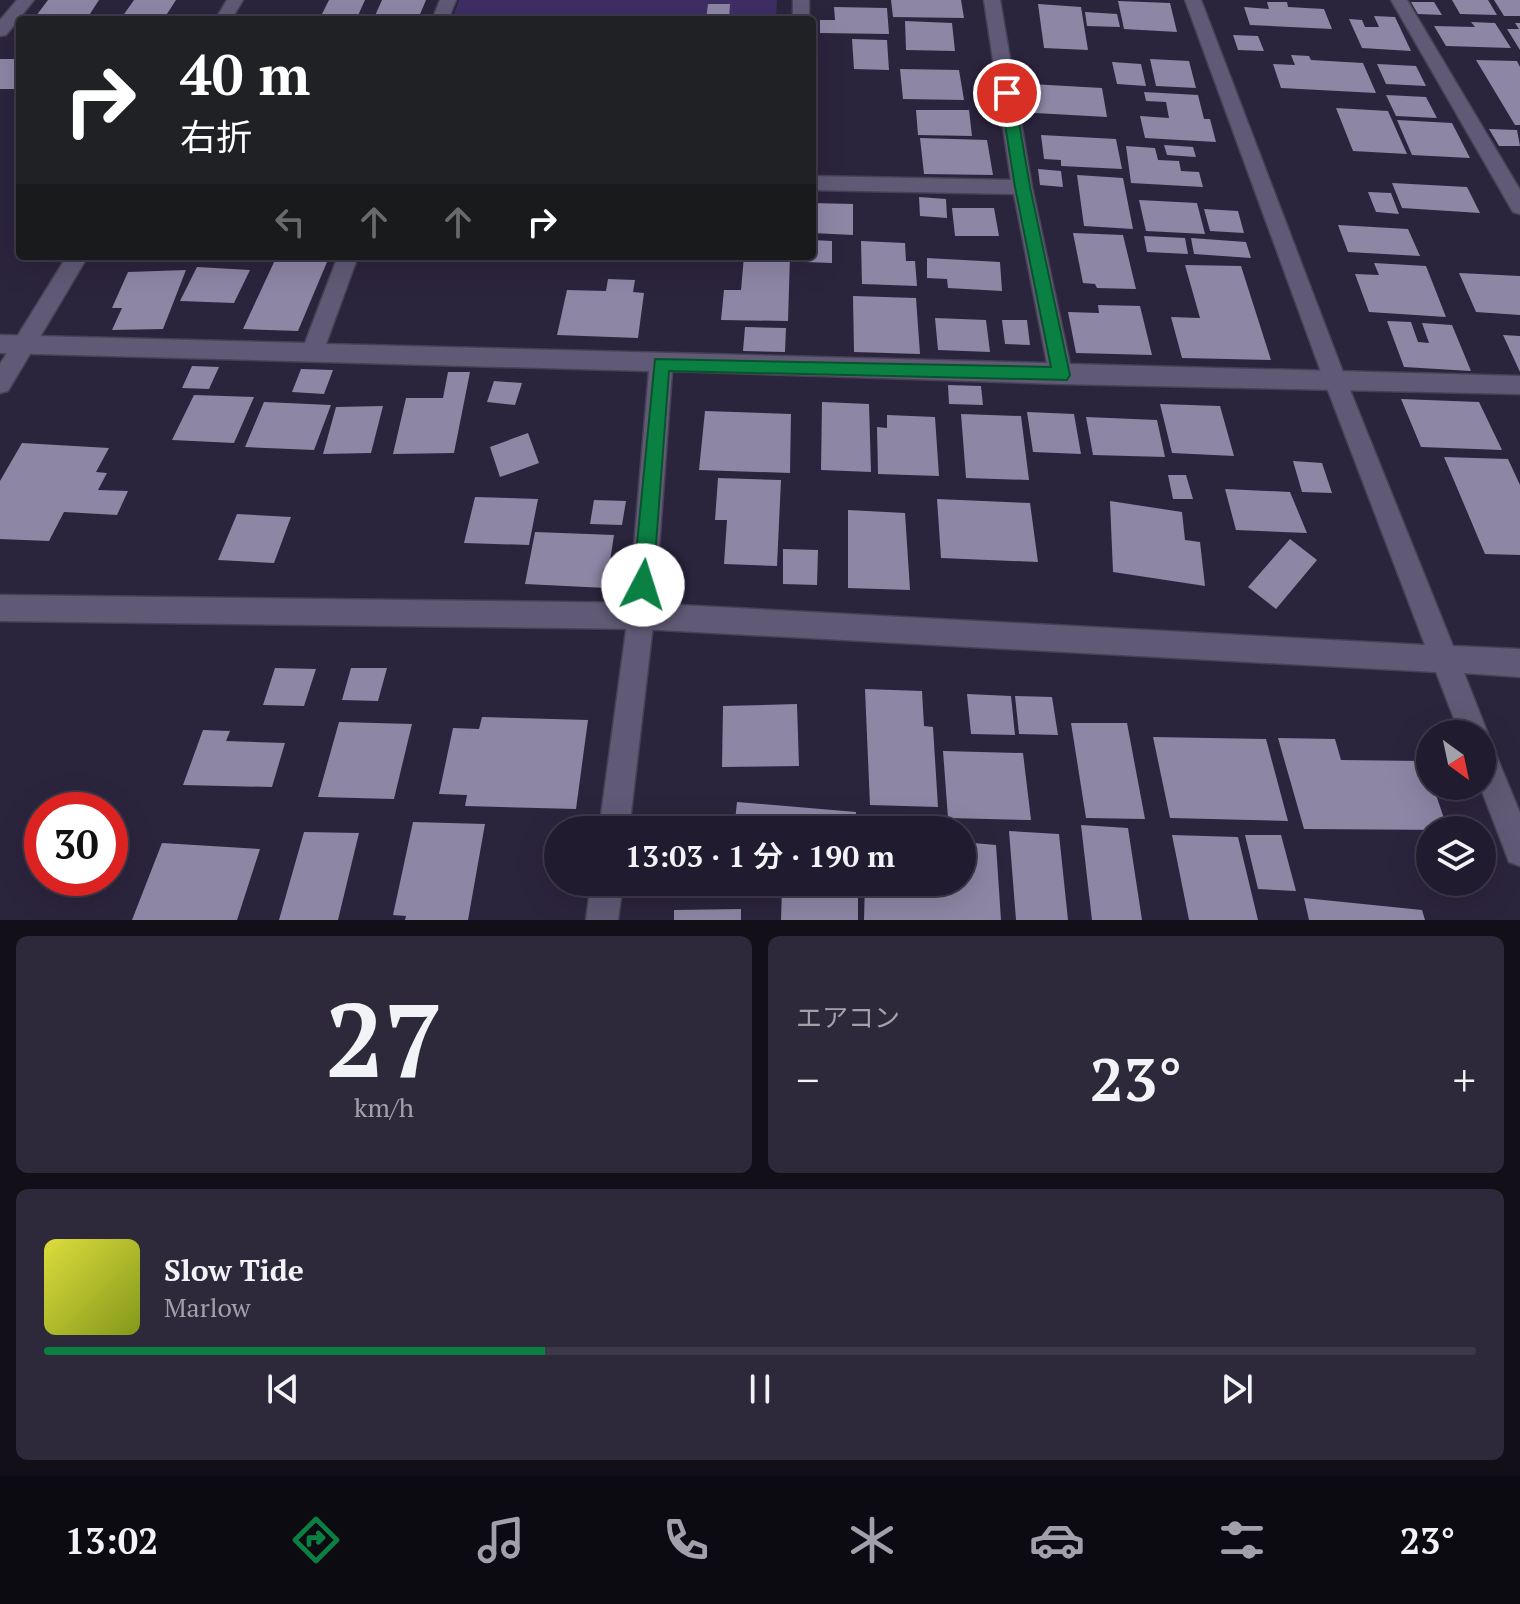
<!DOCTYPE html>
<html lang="ja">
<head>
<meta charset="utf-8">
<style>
  body { margin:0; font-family:"PT Serif","Noto Sans JP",serif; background:#2d283a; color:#f1f3f6; height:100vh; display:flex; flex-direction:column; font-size:30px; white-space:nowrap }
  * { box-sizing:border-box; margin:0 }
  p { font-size:26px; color:#a2a1aa }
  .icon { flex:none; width:44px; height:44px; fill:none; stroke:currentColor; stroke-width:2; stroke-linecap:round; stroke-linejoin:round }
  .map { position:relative; height:920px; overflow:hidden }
  .side { display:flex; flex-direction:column; gap:16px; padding:16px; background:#120f19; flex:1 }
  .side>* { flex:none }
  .hud { position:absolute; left:16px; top:16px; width:800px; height:244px; border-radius:8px; box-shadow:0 8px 32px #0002,0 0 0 2px #3d394a; background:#202124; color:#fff; overflow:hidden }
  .needle { width:52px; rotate:147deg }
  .fabs { position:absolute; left:1416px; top:720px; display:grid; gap:16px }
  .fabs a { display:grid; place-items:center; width:80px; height:80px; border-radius:50%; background:#201b2e; box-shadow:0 8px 32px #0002,0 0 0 2px #3d394a; font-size:40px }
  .speed { position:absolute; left:24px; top:792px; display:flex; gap:16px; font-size:40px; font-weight:700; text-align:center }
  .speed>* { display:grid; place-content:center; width:104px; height:104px; border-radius:50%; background:#201b2e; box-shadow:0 8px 32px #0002,0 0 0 2px #3d394a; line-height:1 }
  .speed .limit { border:12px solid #d22; background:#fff; color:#111 }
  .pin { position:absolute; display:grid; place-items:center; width:68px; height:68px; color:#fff; margin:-34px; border:4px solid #fff; border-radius:50%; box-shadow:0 2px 8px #0007 }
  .me { position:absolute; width:88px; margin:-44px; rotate:5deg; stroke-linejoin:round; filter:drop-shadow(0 0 6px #0008) }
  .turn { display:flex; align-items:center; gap:28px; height:168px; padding:0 32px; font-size:36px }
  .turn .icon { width:104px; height:104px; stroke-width:2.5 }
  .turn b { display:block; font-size:56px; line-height:68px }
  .lanes { display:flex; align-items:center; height:76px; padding:0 32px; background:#0003; justify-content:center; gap:40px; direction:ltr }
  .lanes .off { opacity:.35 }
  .big { font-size:60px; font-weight:600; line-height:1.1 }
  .side .widget { flex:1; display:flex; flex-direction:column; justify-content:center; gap:12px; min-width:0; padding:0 28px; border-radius:12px; background:#2d283a }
  .side .dial { align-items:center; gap:0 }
  .dial b { font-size:104px; line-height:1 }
  .song { display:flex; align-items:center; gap:24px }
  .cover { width:96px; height:96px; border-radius:12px; background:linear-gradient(135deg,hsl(60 70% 55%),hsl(70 70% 35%)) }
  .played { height:8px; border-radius:4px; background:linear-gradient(90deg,#0b8043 35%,#3d394a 35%) }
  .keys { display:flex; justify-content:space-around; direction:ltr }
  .heat { display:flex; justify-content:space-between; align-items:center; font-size:44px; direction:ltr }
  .side .tiles { flex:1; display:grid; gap:16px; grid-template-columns:1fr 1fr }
  .widget:last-child { grid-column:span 2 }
  .trip { position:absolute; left:544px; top:816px; width:432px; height:80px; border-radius:40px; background:#201b2e; box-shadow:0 8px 32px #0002,0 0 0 2px #3d394a; font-weight:600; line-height:80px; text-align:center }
  .tab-bar { display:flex; height:128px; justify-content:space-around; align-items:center; background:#0d0b12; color:#a2a1aa }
  .tab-bar .icon { width:56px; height:56px }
  .tab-bar .on { color:#0b8043 }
  .tab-bar b { font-size:36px; color:#f1f3f6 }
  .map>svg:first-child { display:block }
  .green { fill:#3f2e64 }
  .building { fill:#8d86a5 }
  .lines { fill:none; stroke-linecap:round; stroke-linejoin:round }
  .minor-casing { stroke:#474156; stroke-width:3 }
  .tertiary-casing { stroke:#474156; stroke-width:3 }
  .minor { fill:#605a76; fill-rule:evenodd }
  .tertiary { fill:#605a76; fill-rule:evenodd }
  .route { fill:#0b8043; stroke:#07532c; stroke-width:2 }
</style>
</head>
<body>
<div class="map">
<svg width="1520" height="920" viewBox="0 0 1520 920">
  <rect width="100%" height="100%" fill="#2b243d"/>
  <path class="green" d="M459 0H777L776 20H452Z"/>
  <path class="building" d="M48 0H99L86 20H33Z
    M134 0H176L165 17H122Z
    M329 0H365L356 20H319Z
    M382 0H426L418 19 374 18Z
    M891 0H961L964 18 893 17Z
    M1452 0H1488L1497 15 1460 14Z
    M1494 0H1520V16H1504Z
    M1118 1 1170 3 1177 32 1124 29Z
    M1267 2H1287L1288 7 1324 9 1332 29 1250 25 1244 7 1269 9Z
    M1411 2H1434L1442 15 1418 14Z
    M708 4H730L729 20H706Z
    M1038 4 1081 7 1088 50 1044 48Z
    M834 7 887 8 889 34 820 33V20H835Z
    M1085 12 1117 14 1120 27 1087 26Z
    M1374 16 1395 17 1411 51 1362 48 1349 19 1362 20 1365 27H1379Z
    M905 21 952 23 955 51 906 50Z
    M1471 22 1495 23 1511 48 1446 46 1434 26 1475 27Z
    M1515 23H1520V50L1507 29H1519Z
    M1233 35 1258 36 1264 51 1238 50Z
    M852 39 887 40 889 70 854 69Z
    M1291 55 1309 56 1311 60 1363 63 1376 93 1281 88 1273 64 1295 65Z
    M0 59H20V89H0Z
    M1150 59 1189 61 1196 88 1156 86Z
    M1476 60 1517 61 1520 67V125H1515Z
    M1112 62 1141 64 1146 86 1117 84Z
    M1377 64 1416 66 1426 86 1386 84Z
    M900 69 959 70 964 100 903 99Z
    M1031 84 1102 88 1107 117 1035 113Z
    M1144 92 1198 95 1204 119H1210L1216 142 1145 138 1140 116 1169 118 1166 102 1146 101Z
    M1386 95 1426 97 1437 118 1396 116Z
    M1336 108 1388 111 1407 154 1353 151Z
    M916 110H969L972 136 918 135Z
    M1397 120 1452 123 1470 158 1412 155Z
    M1489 129 1517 130 1520 146H1499Z
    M1041 135 1116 139 1122 169 1061 166V160L1044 159Z
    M920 138 987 140 993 175 924 174Z
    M1164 145 1193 147 1196 157 1167 155Z
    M1126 146 1155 148 1158 160 1179 161 1181 171 1199 172 1203 187 1131 183Z
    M1038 169 1061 171 1063 187 1040 185Z
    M1077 175 1123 178 1133 229 1084 226Z
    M1392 183 1467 187 1480 213 1402 208Z
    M1368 192 1391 193 1399 214 1376 212Z
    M919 197 946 199 947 218 920 216Z
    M1139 200 1197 203 1205 234 1146 231Z
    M812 203 853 204V235L812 233Z
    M952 208H994L999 236H955Z
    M1204 209 1238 211 1244 233 1210 231Z
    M1338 225 1408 229 1420 256 1348 252Z
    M1073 233 1123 235 1136 289 1097 288 1095 284 1083 283Z
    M1144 236 1185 238 1188 254 1147 252Z
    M1191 238 1246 242 1251 258 1194 254Z
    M812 240 832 241V263L804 262V256H812Z
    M861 241 905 243 906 261H915L917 286 862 284Z
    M132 256H194L192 261 132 259Z
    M744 256H790L788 321 721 320 724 290H741Z
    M927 258 1000 262 1002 291 948 288 947 279 927 278Z
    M275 260 327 262 298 331 243 329Z
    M1374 263 1426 266 1446 317 1369 312 1355 274 1379 275Z
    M1185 265 1241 266 1271 360 1182 358 1171 317 1200 318Z
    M197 267 250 270 234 303 180 301Z
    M186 270 163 329 112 330 122 308H112L128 272Z
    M1459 273 1520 276V315L1476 312Z
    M608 279 635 280 633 292 644 293 638 338 557 335 567 290 606 291Z
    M853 296 916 298 920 354 854 352Z
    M1098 305 1140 306 1152 355 1076 353 1068 312 1099 313Z
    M935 318 986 320 990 352 938 350Z
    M1002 320H1027L1030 345 1005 344Z
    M1387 321 1411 322 1418 342 1429 343 1422 323 1452 325 1471 371 1404 367Z
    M745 327 786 328 785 352 743 351Z
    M1503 335 1520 336V372Z
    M192 366 219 367 209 389 182 388Z
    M301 369 333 370 324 394 292 392Z
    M448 372H470L454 453 393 454 406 398H443Z
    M494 381 522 383 515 405 487 402Z
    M948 385 981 386 983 405 949 404Z
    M194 395 254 397 234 443 172 440Z
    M1401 399 1479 402 1502 450 1421 447Z
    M264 402 331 405 314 450 245 447Z
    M822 402 869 404 871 472 821 470Z
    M1160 404 1220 406 1234 456 1172 453Z
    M383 406 371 453 323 454 336 407Z
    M705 411 791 414 790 473 699 470Z
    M1027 412 1074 414 1081 454 1033 452Z
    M961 414 1021 416 1029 480 966 478Z
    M887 415 935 417 939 476 878 474 877 427 887 428Z
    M1086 417 1157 420 1165 457 1093 455Z
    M528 433 539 463 500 477 490 447Z
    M22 443 109 448 96 472 107 473 98 490 128 491 117 515 64 512 49 541 0 539V481Z
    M1444 457 1508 459 1520 485V555L1485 554Z
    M1293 461 1322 463 1332 493 1302 492Z
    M1168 475H1186L1193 499H1173Z
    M718 478 781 480 777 566 724 564 727 520H715Z
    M1225 489 1290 492 1307 533 1236 530Z
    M475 497 538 499 529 545 464 543Z
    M937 499 1030 503 1038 562 941 558Z
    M594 500 626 501 622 525 590 524Z
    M1110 501 1182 512 1185 540 1200 542 1205 586 1113 572Z
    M848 510 905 513 910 590 848 588Z
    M237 514 291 517 274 563 218 560Z
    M535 532 614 535 606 588 525 584Z
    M1290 539 1317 560 1276 609 1248 587Z
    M783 549 818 550 817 585 783 584Z
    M275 668 316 669 304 706 263 705Z
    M351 668H387L378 701 342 700Z
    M865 689 922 691 924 726 933 727 938 807 870 805Z
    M967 694 1011 696 1015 735 971 734Z
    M1015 696 1052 697 1058 735 1019 734Z
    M797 704 799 766 722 767 723 706Z
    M482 717 588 720 576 809 465 806 467 795 439 794 453 728 479 729Z
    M339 722 412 724 394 799 318 797Z
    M1071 723H1127L1145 819 1086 818Z
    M203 730 230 731 226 741 285 743 272 787 183 785Z
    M1153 737 1266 739 1288 821 1170 818Z
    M1278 738 1335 739 1341 760 1424 761 1430 786H1433L1448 830 1304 829Z
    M943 751 1023 753 1031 820 948 818Z
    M737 802 856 812 855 830H734Z
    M650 819H688V830H649Z
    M413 822 485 824 468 920H405L406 916 393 915Z
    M1081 825 1128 828 1142 920H1092Z
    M1009 831 1059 834 1068 920H1016Z
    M304 832 359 833 338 920H279Z
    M1172 835 1238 837 1258 920H1189Z
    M1245 835H1281L1296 891 1258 889Z
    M962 842 996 845 1001 920H864L865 882 956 888V882H962Z
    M162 843 260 849 237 920H132Z
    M782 885 858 890V920H781Z
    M1304 898 1422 910 1425 920H1309Z
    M741 909V920H674V910Z"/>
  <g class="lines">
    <g class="minor-casing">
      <path id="minor" d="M17 0H34L6 35 0 36V20Z
        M440 0H456L448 20H432Z
        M793 0H809V20H793Z
        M984 0H1000L1032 187 1070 364 1520 376V394L1061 384 672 371 654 616 629 830H599L628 616 649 371 0 353V335L305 343 338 256H358L326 344 1047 363 1014 194 812 190V176L1011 180Z
        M1391 0H1407L1520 190V214L1513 212Z
        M591 882H623L618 920H586Z"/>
    </g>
    <g class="tertiary-casing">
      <path id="tertiary" d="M227 0H243L231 20H215Z
        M1185 0H1201L1346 380 1453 646 1520 649V677L1464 673 1488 734 1485 742 1492 745 1520 813V866L1509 862 1480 786H1482V734H1460L1436 672 641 629 0 621V595L641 603 1425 645 1324 380Z
        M67 256H88L8 391 0 393V364Z"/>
    </g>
    <use href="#minor" class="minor"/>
    <use href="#tertiary" class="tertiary"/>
  </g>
  <path class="route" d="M1007 89 1014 93 1030 187 1070 375 1067 380 669 371 653 585 650 591 643 594 636 591 633 585 655 359 1051 367 1015 187 1000 93Z"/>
</svg>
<div class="fabs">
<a><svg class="needle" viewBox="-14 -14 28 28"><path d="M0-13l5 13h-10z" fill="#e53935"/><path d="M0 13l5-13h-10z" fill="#a2a1aa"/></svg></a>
<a><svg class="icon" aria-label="layers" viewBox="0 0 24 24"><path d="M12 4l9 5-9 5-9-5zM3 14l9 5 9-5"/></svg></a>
</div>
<div class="speed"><div class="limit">30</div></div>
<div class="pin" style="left:1007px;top:93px;background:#d93025"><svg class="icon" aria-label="arrive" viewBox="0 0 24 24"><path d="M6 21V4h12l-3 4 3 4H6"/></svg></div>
<svg class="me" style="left:643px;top:585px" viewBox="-20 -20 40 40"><circle r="19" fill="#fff"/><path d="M0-13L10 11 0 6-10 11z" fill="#0b8043"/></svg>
<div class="trip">13:03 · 1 分 · 190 m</div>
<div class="hud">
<div class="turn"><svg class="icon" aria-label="right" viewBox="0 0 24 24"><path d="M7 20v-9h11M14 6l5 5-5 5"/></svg><div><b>40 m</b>右折</div></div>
<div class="lanes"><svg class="icon off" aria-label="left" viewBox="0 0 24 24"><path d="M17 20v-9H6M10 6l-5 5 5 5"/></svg><svg class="icon off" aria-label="ahead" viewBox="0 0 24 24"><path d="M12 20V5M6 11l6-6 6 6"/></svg><svg class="icon off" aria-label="ahead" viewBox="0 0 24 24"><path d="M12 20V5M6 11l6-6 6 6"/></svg><svg class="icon" aria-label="right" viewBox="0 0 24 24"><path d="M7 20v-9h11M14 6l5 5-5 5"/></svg></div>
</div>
</div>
<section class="side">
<div class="tiles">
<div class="widget dial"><b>27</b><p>km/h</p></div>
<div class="widget"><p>エアコン</p>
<div class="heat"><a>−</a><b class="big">23°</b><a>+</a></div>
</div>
<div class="widget">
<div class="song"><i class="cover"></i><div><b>Slow Tide</b><p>Marlow</p></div></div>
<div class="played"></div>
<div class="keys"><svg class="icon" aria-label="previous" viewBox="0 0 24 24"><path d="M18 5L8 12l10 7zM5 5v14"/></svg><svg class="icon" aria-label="pause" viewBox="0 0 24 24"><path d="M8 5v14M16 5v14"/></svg><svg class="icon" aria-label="next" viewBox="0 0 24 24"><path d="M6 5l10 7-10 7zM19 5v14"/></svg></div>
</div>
</div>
</section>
<nav class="tab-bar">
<b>13:02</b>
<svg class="icon on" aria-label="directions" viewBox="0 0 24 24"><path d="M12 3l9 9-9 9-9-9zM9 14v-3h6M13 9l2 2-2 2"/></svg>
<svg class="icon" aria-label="music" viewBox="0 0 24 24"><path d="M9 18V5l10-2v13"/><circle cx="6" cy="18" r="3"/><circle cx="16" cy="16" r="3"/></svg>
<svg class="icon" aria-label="phone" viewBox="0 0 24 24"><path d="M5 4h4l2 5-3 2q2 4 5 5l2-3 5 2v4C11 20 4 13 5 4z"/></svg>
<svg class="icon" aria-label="climate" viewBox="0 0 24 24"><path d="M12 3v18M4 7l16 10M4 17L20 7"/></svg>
<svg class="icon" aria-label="car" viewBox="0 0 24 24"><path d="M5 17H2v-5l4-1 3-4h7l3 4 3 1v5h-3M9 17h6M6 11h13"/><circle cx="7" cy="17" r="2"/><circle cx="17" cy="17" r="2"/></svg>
<svg class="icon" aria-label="filters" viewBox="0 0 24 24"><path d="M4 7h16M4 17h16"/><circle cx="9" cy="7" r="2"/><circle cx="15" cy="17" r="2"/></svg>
<b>23°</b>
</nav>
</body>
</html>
